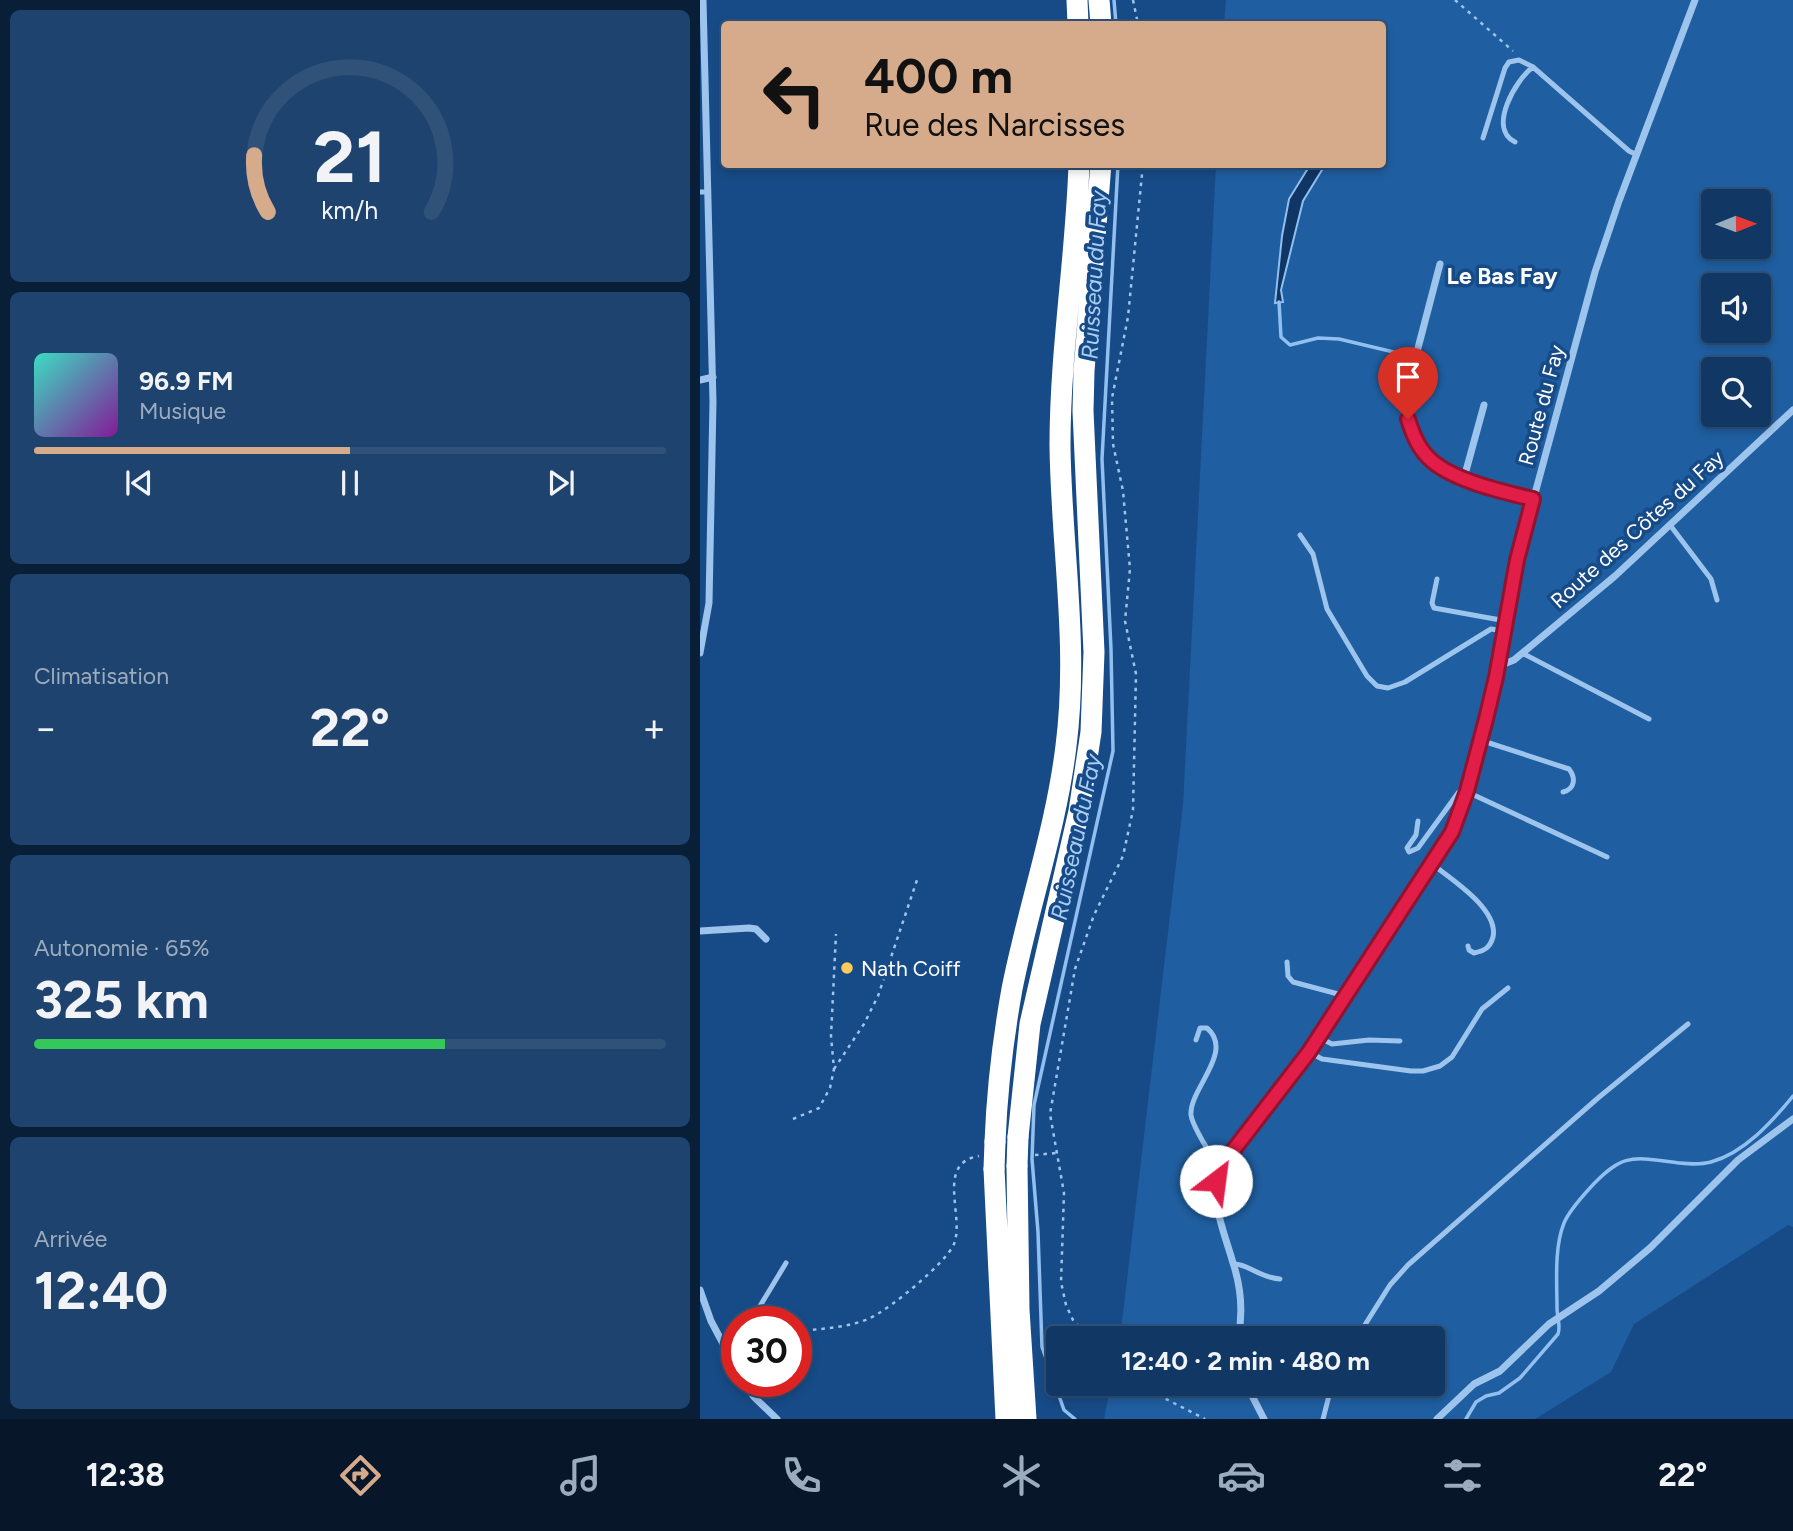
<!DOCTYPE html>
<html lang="fr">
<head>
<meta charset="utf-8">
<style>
  body { margin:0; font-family:Figtree,sans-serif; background:#1e436e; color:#f1f3f6; height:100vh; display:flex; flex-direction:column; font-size:26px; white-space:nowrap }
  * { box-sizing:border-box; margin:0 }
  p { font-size:23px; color:#9cacbf }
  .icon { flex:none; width:38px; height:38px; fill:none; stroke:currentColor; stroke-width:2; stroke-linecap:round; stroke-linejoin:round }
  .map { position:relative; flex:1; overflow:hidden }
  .drawer { display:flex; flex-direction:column; gap:10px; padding:10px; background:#091f38; width:700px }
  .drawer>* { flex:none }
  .top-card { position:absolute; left:21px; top:21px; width:665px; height:147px; border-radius:7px; box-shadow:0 4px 10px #0003,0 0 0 2px #305279; background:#d6ab8b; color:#111; overflow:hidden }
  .needle { width:46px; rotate:89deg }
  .buttons { position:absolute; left:1001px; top:189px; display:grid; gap:14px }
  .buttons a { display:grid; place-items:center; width:70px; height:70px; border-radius:7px; background:#113865; box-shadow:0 4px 10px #0003,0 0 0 2px #305279; font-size:35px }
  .speed { position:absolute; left:21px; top:1306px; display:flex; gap:14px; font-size:35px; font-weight:700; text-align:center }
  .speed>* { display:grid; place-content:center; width:91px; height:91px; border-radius:50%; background:#113865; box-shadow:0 4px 10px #0003,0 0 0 2px #305279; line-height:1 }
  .speed .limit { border:10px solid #d22; background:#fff; color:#111 }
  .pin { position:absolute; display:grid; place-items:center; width:60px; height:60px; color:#fff; margin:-72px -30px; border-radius:50% 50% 50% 0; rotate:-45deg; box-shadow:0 0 7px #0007 }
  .pin .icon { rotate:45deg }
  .me { position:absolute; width:77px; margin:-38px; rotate:30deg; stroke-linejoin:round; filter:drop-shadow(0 0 5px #0008) }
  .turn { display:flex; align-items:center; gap:24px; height:147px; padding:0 28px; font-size:32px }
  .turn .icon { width:91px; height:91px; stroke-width:2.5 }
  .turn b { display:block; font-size:49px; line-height:60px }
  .big { font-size:52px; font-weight:700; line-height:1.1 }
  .drawer .widget { flex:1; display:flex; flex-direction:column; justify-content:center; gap:10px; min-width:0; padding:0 24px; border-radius:10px; background:#1e436e }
  .drawer .dial { align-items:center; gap:0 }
  .dial svg { height:182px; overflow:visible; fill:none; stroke:#305279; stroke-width:7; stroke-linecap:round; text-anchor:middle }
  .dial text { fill:#f1f3f6; stroke:none }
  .song { display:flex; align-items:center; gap:21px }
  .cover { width:84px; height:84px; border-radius:10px; background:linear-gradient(135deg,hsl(170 70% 55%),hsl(290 70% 35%)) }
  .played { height:7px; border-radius:4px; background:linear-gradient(90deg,#d6ab8b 50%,#305279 50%) }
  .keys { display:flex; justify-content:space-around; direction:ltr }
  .heat { display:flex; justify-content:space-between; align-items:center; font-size:38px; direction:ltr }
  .charge { height:10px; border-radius:5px; background:linear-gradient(90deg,#34c759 65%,#305279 0) }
  .trip { position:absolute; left:346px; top:1326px; width:399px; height:70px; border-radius:7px; background:#113865; box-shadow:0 4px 10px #0003,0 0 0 2px #305279; font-weight:700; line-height:70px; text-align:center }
  .tabs { display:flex; height:112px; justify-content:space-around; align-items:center; background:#071628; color:#9cacbf }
  .tabs .icon { width:49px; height:49px }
  .tabs .current { color:#d6ab8b }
  .tabs b { font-size:32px; color:#f1f3f6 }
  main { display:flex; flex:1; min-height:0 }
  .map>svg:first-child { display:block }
  .green { fill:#1f5ea0; fill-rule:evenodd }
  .water { fill:#0f3664; stroke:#90bff0; stroke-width:2 }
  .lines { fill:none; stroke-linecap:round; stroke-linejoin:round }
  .stream { stroke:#90bff0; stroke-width:3.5 }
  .path { stroke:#9dc4ed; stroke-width:2.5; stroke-dasharray:3.5 5; stroke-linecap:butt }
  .lane { stroke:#9dc4ed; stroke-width:5 }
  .street { stroke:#9dc4ed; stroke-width:7 }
  .highway { stroke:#fff; stroke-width:21 }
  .highway-bridge { stroke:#fff; stroke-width:21 }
  .route-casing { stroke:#92132f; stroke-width:18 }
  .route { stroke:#e11d48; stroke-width:12 }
  .poi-dot { fill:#ffca5a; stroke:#174b87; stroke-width:2.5 }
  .labels { text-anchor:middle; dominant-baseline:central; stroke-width:7; stroke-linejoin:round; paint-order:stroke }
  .street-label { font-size:21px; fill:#fff; stroke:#174b87 }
  .poi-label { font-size:21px; fill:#fff; stroke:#174b87; text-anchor:start }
  .water-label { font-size:23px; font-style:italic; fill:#a9cef5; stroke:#174b87 }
  .neighbourhood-label { font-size:23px; font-weight:bold; fill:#fff; stroke:#174b87 }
</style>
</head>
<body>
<main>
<section class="drawer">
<div class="widget dial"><svg viewBox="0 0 100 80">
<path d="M14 69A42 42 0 1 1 86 69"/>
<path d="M14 69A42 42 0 0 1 8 44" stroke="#d6ab8b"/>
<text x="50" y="56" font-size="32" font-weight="700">21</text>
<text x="50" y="72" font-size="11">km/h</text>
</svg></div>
<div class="widget">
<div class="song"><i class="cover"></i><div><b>96.9 FM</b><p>Musique</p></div></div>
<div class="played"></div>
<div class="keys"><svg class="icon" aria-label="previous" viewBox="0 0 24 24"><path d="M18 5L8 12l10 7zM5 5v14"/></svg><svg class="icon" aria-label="pause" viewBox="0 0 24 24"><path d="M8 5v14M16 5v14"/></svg><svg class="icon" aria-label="next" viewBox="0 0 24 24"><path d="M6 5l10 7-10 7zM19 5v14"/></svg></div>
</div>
<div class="widget"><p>Climatisation</p>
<div class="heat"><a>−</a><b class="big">22°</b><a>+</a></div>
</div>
<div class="widget"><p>Autonomie · 65%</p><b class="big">325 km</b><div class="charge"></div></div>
<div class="widget"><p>Arrivée</p><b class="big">12:40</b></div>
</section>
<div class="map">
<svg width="1093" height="1419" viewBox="0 0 1093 1419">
  <rect width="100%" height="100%" fill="#174b87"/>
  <path class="green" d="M526 0H1093V1227L1088 1225 934 1324 911 1372 835 1419H404L411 1384H733V1339H420L483 805 516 165 682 164V24H524ZM1013 201H1059V247H1013ZM1013 285H1059V331H1013ZM1013 369H1059V415H1013Z"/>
  <path class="water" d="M610 165H625L603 201 581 290 583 302 575 303 582 236 589 199Z"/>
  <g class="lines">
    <path class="stream" d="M414 0 416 24
      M579 302 581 337 590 345 618 338 639 339 702 354
      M375 1419 364 1410 342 1347 338 1232 332 1159 334 1105 413 751 411 649 402 459 418 164
      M766 1419 776 1402 786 1396 799 1393 820 1378 858 1334C861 1326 857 1317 857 1308 857 1282 854 1248 864 1223 869 1211 880 1199 889 1189 923 1152 932 1157 979 1163 990 1164 1000 1165 1011 1162 1044 1153 1072 1122 1093 1096"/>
    <path class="path" d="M433 0 438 24
      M755 0 813 51
      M134 1069 164 1024 178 996 218 877
      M93 1119 119 1108 130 1088 134 1069 131 1036 136 934
      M335 1155 356 1153
      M96 1331C120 1329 148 1328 170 1318 190 1309 246 1263 254 1244 265 1216 235 1163 279 1156
      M391 1339 373 1320 366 1305 361 1282 364 1193 350 1114 375 969 394 915 423 856 433 810 436 674 425 621 430 569 423 491 413 444 412 398 428 317 443 164
      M445 1384 462 1397 505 1419"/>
    <path class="lane" d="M783 138 805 68 809 62 819 60 833 67 929 151 937 155
      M815 142C787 129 816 79 833 67
      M0 192H7
      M970 525 1011 579 1017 600
      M600 535 613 554 627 609 667 676 677 686 688 688 705 682 791 629 803 631
      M737 579 732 603 734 608 806 621
      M822 653 949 719
      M780 740 869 769C876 778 875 789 863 792
      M718 821 716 835 707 848 709 852 718 848 758 793 763 790 907 857
      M732 864C751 879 799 909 793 937 790 948 784 951 774 953L769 950 768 946
      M587 962 588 976 593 982 638 994 645 998
      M618 1037 632 1044 669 1040 700 1041
      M496 1040 500 1028H507C535 1052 489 1089 491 1115 492 1123 498 1132 502 1140 508 1150 513 1159 522 1166
      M609 1052 622 1059 711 1071H723L740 1066 752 1057 782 1009 808 988
      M534 1264C546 1263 560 1278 580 1279
      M51 1321 86 1263
      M656 1339 690 1285 708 1265 898 1098 988 1024
      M25 1346 37 1339
      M623 1419 632 1384"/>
    <path class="street" d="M740 264 707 390 708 419 712 432 717 443 733 462 750 473 833 499
      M0 380 13 377
      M764 478 784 405
      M0 653 9 603 13 402 3 0
      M798 663 804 664 814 660 915 576 1093 410
      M0 931 49 928 56 929 66 939
      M0 1290 11 1321 37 1370
      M538 1339C543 1314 541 1287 533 1263 525 1234 510 1202 518 1172L609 1052 645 998 732 864 752 832 760 812 796 677 817 560 895 272 919 201 995 0
      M43 1381 54 1397 77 1419
      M546 1384 564 1419
      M737 1419 774 1384 800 1371 849 1324 899 1291 950 1248 1038 1160 1093 1119"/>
    <path class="highway" d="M377 0 378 24
      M399 0 401 24
      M318 1137 330 1024 379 811 391 732 394 652 383 411 384 371 401 164
      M295 1142C297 1091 303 1039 312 989 328 908 356 829 366 746 379 645 361 545 360 445 360 351 376 258 379 164
      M317 1166 319 1310 326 1419
      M294 1169 306 1419"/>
    <path class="highway-bridge" d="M317 1166 318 1137
      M294 1169 295 1142"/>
  </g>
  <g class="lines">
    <g class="route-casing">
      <path id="route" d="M516 1181 525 1161 609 1052 752 832 767 791 786 719 796 677 817 560 833 499C804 492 755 481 732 461 719 450 713 435 708 419"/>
    </g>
    <use href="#route" class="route"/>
  </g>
  <circle class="poi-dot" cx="147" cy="968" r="7"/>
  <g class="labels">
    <g class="street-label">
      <text transform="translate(841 405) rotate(-75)">Route du Fay</text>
      <text transform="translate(937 529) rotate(-42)">Route des Côtes du Fay</text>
    </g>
    <g class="poi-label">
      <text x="161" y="968">Nath Coiff</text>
    </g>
    <g class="water-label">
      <text transform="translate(394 275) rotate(-87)">Ruisseau du Fay</text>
      <text transform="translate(376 837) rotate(-78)">Ruisseau du Fay</text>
    </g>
    <g class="neighbourhood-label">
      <text x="802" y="276">Le Bas Fay</text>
    </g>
  </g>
</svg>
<div class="buttons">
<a><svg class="needle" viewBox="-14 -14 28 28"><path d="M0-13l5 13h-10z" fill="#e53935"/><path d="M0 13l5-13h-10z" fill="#9cacbf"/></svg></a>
<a><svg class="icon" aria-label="sound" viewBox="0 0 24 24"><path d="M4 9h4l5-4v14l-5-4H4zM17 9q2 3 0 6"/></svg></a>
<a><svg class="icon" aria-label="search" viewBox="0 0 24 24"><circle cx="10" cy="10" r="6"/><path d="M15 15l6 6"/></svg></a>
</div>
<div class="speed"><div class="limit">30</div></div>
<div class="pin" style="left:708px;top:419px;background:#d93025"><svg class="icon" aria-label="arrive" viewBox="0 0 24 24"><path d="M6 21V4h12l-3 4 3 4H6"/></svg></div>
<svg class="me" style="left:516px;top:1181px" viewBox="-20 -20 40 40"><circle r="19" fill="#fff"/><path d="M0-13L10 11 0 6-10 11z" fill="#e11d48"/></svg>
<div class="trip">12:40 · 2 min · 480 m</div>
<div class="top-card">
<div class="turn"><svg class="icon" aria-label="left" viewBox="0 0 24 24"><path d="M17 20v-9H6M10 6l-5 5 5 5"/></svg><div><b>400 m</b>Rue des Narcisses</div></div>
</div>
</div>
</main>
<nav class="tabs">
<b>12:38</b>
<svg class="icon current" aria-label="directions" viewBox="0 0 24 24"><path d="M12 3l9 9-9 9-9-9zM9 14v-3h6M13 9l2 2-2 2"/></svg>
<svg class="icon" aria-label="music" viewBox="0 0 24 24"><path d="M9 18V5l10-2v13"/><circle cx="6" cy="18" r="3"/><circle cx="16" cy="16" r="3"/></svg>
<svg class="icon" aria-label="phone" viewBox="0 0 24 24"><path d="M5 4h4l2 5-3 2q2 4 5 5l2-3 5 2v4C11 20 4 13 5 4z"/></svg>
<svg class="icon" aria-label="climate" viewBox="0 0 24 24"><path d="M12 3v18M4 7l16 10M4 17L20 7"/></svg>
<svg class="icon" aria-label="car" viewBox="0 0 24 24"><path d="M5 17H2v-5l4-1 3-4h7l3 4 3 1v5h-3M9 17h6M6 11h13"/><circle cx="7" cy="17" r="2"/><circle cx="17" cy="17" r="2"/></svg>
<svg class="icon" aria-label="filters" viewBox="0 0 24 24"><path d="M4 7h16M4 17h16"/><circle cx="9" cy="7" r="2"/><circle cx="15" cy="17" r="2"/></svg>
<b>22°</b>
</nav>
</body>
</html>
